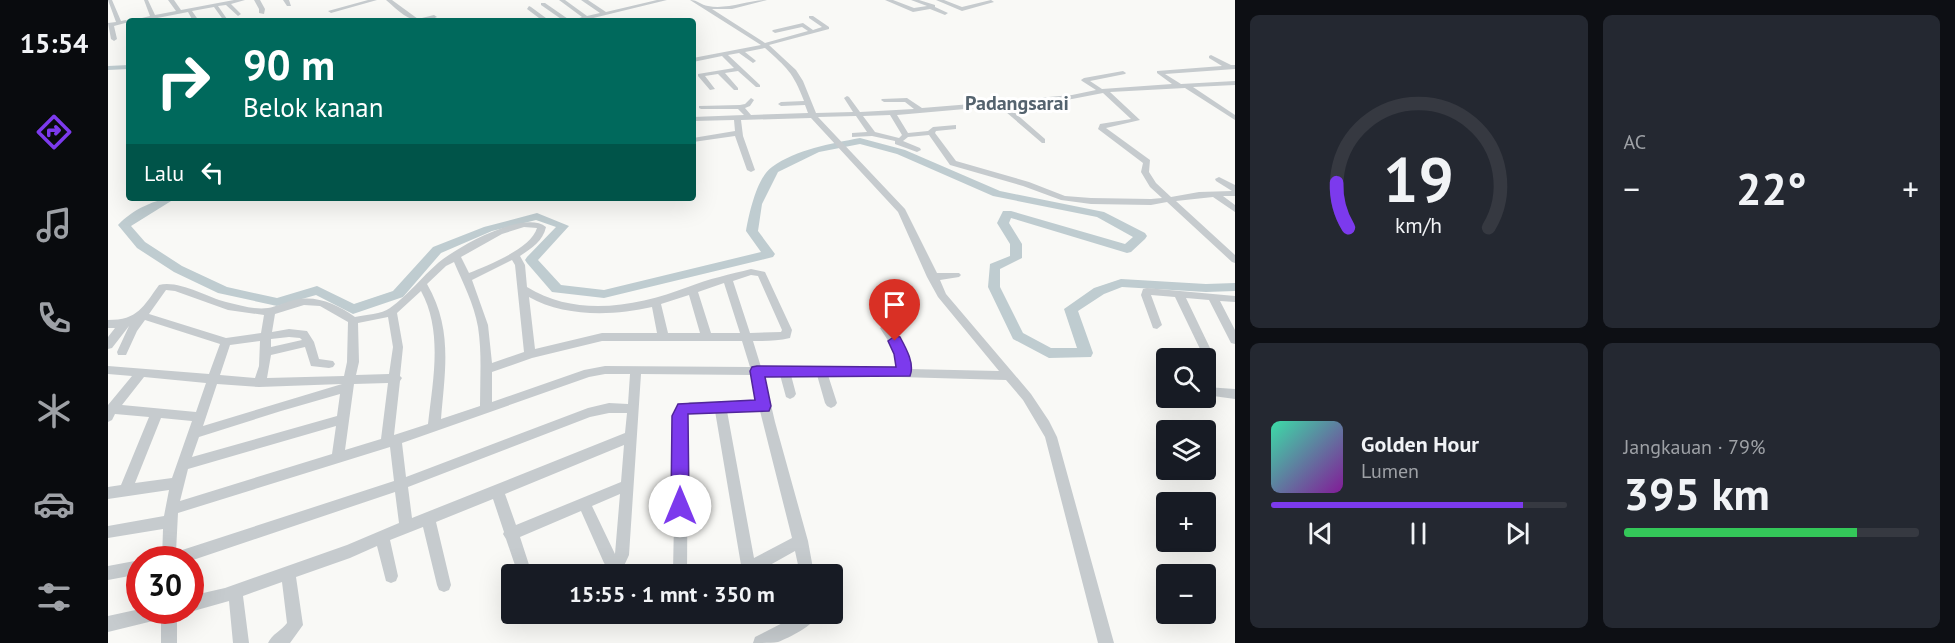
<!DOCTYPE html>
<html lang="id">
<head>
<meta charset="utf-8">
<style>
  body { margin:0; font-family:"PT Sans",sans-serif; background:#242831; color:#f1f3f6; height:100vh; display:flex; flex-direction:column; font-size:22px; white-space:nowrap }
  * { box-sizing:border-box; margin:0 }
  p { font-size:20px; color:#9ea1a6 }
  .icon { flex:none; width:33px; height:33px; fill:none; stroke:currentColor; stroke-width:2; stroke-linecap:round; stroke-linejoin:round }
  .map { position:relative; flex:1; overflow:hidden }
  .side { display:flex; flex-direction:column; gap:15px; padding:15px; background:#0d0f14; width:720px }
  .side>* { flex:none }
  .hud { position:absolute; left:18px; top:18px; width:570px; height:183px; border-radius:6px; box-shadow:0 6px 24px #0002; background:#00695c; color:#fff; overflow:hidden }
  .tools { position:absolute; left:1048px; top:348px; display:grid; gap:12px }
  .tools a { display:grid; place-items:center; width:60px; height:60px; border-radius:6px; background:#171b24; box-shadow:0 6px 24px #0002; font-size:30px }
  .speed { position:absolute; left:18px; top:546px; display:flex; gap:12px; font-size:30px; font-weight:700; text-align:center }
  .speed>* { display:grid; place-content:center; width:78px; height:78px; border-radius:50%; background:#171b24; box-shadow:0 6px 24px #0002; line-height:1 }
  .speed .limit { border:9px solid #d22; background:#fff; color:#111 }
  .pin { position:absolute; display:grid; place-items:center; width:51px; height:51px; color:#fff; margin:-62px -26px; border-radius:50% 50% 50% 0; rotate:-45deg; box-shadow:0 0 6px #0007 }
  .pin .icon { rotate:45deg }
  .me { position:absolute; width:66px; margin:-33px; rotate:0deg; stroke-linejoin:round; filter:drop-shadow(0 0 4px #0008) }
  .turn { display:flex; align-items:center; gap:21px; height:126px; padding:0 18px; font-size:27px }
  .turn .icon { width:78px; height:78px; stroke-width:2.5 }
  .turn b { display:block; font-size:42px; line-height:51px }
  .then { display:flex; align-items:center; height:57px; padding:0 18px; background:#0003; gap:12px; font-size:22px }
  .big { font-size:45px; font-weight:600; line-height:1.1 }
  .side .card { flex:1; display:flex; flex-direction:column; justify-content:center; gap:9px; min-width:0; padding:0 21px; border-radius:9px; background:#242831 }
  .side .dial { align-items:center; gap:0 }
  .dial svg { height:156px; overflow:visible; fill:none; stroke:#363941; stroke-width:7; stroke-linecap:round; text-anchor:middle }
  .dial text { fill:#f1f3f6; stroke:none }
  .song { display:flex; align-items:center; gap:18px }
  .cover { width:72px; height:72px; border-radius:9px; background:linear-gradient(135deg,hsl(160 70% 55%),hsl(290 70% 35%)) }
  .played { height:6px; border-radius:3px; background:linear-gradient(90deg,#7c3aed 85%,#363941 85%) }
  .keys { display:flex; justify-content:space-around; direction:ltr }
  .heat { display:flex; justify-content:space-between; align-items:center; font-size:33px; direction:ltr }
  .charge { height:9px; border-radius:4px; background:linear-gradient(90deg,#34c759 79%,#363941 0) }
  .side .tiles { flex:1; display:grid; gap:15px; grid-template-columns:repeat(2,1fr) }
  .trip { position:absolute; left:393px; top:564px; width:342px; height:60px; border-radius:6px; background:#171b24; box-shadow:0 6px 24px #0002; font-weight:600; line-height:60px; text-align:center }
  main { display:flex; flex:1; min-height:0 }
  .tab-bar { display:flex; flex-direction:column; width:108px; justify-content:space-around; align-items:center; background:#090b0e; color:#9ea1a6 }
  .tab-bar .icon { width:42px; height:42px }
  .tab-bar .current { color:#7c3aed }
  .tab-bar b { font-size:27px; color:#f1f3f6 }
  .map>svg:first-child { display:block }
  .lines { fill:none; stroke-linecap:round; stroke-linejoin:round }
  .river { fill:#bfccd0; fill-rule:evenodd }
  .minor { fill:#c6cbce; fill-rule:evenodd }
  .route { fill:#7c3aed; stroke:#51269a; stroke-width:1.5 }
  .labels { text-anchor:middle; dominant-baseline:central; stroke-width:6; stroke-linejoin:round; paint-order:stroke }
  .far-quarter-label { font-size:20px; font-weight:bold; fill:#54636e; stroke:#fff }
</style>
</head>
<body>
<main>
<nav class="tab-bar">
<b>15:54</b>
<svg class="icon current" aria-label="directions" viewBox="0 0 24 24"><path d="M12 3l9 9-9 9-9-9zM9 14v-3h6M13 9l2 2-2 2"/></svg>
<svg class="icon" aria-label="music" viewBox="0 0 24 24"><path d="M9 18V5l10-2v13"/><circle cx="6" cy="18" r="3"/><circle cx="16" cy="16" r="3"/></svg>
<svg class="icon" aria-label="phone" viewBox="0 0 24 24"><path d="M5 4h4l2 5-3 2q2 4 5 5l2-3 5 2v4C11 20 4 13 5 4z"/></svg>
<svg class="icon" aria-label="climate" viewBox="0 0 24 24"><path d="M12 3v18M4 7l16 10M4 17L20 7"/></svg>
<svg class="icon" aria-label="car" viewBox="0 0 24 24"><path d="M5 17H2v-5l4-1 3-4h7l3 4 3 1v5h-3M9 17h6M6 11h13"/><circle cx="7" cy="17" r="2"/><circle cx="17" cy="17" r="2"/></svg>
<svg class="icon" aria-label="filters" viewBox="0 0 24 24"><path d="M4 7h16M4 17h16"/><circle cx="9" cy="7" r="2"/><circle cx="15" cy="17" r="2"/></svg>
</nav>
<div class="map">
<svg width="1127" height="643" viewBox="0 0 1127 643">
  <rect width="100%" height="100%" fill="#f9f9f6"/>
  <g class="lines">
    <path class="river" d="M21 65V69L0 70V66Z
      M752 138 797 150 892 191 996 212 1037 233 1039 236 1037 239 1023 252 1019 253 903 218 901 223 914 244V258L892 269V287L915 333 943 348H969L956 309 986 288 1013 279 1098 284 1127 283V291L1098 292 1014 287 996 294 970 311 985 353 983 357 941 358 905 339 880 287 882 264 902 256V244L889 223 895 211H903L1017 244 1025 237 989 217 885 196 789 154 752 144 711 152 670 172 654 204 650 231 667 254 665 257 496 298 444 292 419 263 417 260 419 257 448 227 428 220 384 231 333 253 295 297 245 314 208 295 169 306 110 293 66 272 29 248 10 225C24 210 48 198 68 198L23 226 37 242 74 266 119 287 169 298 209 286 246 304 285 291 325 247 376 227 429 213 461 226 430 260 453 285 496 290 653 252 638 231C641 214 649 177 664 167 689 149 722 144 752 138Z"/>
    <path class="minor" d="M0 0H4L13 21 18 20 21 22 6 26 9 39 6 41 3 39 0 23 8 22Z
      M36 0H40L47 15 68 11 60 0H66L73 10 126 0H137L123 4 133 14 130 16 118 5 110 6 119 19 116 21 106 7 84 11 91 21H85L80 12 34 21H22L42 16Z
      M146 0H152L157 9 156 14 151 13V9Z
      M175 0H181L183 6H179Z
      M260 0H269L223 13 220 11Z
      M278 0H284L310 19 326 15 329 17C307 28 295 15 278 0Z
      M451 0H457L479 16 492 13 473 0H480L498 12 549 0H559L473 21H463L474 17Z
      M582 0C590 0 593 5 600 6 619 10 640 0 659 0L624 9H604L657 43 700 31 694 27 667 33 664 31 665 30 695 23 705 30 714 27 701 18V16H705L721 27V29L661 45 688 70 695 81 708 113 745 112 736 98 739 96 741 97 752 112 806 109 797 102H776L773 100 774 99 799 98 814 108 888 102 891 100 894 101 964 95 988 90 974 81 973 80 976 78 1015 71 1018 73 1017 74 982 81 994 89 1064 84 1049 73V71L1114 66 1101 58V56L1103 55 1123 65H1127V69L1057 74 1073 84 1127 81V85L1085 87 1127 115V120L1077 88 1002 92 1032 120 998 128 1042 160 1041 172 1048 183 1063 197 1091 192 1124 191 1108 181 1107 179 1111 177 1127 185V196H1115L1127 205V212L1105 197 1068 201 1127 255V263L1124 262 1059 202 1043 205 983 204 953 200 915 186 842 165 821 135 800 137 795 141 812 148 813 150 809 152 787 144V141L764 136 744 137V133L759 132 748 116 710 117 797 209 829 273H851L853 275 851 277 832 280 838 294 923 394 941 421 949 437 1006 643H990L937 437 915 400 898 380 720 375 729 403 727 406 723 408 719 406 717 403 709 375H683L688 394 686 397 682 399 678 397 672 375H656L667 422 700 541 706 574H692L687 551 646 574H624L626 569 633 565 607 411 584 412 580 413 579 574H565L568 411 570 408 582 402 650 401 644 375 533 374 521 555 515 568 510 570 500 568 496 563 473 511 412 537 424 574H410L398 539 395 534 396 532 385 499 328 522 343 585 341 590 336 592 331 590 329 585 315 527 282 540 290 576 288 581 283 583 278 581 269 546 242 558 188 577 195 625 182 643H160C164 634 173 631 179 623L174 582 135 596 141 643H125L121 601 82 612 80 610H82V596L117 588 239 545 291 523 287 492 82 561V560H54L55 529 0 538V526L56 516 61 490 0 499V487L13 485 41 417 7 414 4 420 0 422V405L24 376 0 374V366L101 374 112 344 37 320 29 331 18 355H10L9 352 21 326 4 348 0 349V337L7 328H0V320C30 320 35 307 51 285 71 280 98 297 118 302 131 305 146 310 160 308 168 307 177 302 186 300 209 295 228 304 247 317 257 315 274 314 282 308 300 295 314 277 330 263 349 247 416 209 438 227 435 241 424 248 412 256L417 265 419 287C469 318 530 306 580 287 600 279 623 274 643 269L657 272 684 330 682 338C669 341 658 341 645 341L653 367 790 369 786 350 772 328 777 324 781 325 796 349 801 369 891 371 830 297 819 277 790 212 703 118 633 120 635 136 647 170 643 172 639 170 627 136 585 142V138L627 131 626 120 585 121V117L636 115 630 109H593L591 108V106L632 105 637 104 643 98 646 100 642 106 637 108 643 115 700 113 697 105 673 106 670 104 673 102 696 101C685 72 679 68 657 48L637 52 647 60 648 61 645 63 631 53 620 55 652 85V87H648L630 71 617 73 630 88V90H626L610 74 597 76 607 89 602 90 590 76V74L626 68 614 56 585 62V58L653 45ZM995 93 1023 119 992 124 990 129 1035 163 1033 172 1042 187 1054 198 1043 199 983 198 957 196 921 182 848 161 827 133 828 131 848 129V125L825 127 820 131 800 133 789 115 891 106 934 143H937V139L898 105 964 99ZM782 115 794 135 791 138 767 132 755 116ZM416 227 429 228C423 249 380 265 361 273L353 257 394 234ZM404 260 407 265 416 352 384 363 380 325 364 280ZM346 262C355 283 366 304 370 327 374 353 372 379 372 406L333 419C337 370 345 329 319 284L338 266ZM643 275 650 276 674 330 673 332 642 333 625 281ZM616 283 632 333H603L590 292ZM58 290 67 291 120 310 156 315 153 333 118 338 41 314ZM313 291C335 331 325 380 320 424L286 435 292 381 294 378 292 376 295 347 289 313ZM581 295 592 333H560L553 304ZM421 297C456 317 505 316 544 307L549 333H494L427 349ZM196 305 212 306 240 322 239 362 236 376 159 378 163 355 197 347 203 366 221 368 225 367 227 364 225 361 211 359 206 342 199 331 181 329 164 332 167 314ZM280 317 285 347 281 374 248 375 251 362 250 323ZM181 337 192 338 194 340 163 347V339ZM152 341 151 366 147 378 112 375 122 345ZM494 341H634L642 367 497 366 476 370 384 402V372L424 358ZM497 374H522L520 404 501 403 480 408 298 477 294 443 481 377ZM36 377 98 383 88 412 14 405ZM280 383 273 439 237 450 246 384ZM109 384 151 387 234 384 95 426ZM232 394 229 416 84 457 91 437 173 411ZM619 411H652L684 538 646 558ZM501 413H519L517 433 304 518 300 487 482 417ZM53 418 84 421 64 478 27 483ZM228 426 224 454 72 501 80 469ZM516 445 513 482 408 525 397 494ZM282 447 286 481 68 552 70 513ZM512 494 507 554 484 506Z
      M777 0H785L806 8 819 6 803 0H811L827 5V7L840 13 837 15 822 9 805 12Z
      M828 0H836L854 7 883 0 886 2 854 11Z
      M433 3H437L463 21H456L433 5Z
      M421 6 423 7 442 21H435L419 9Z
      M1039 288 1127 296V302L1112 301 1127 330V344L1123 343 1101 300 1078 298 1102 348 1101 351H1093L1067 297 1043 295 1054 325 1049 329 1045 328 1033 295 1035 289Z
      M1054 382 1059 383V391L1050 389 1048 386 1050 383Z
      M1098 387 1127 389V399L1098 395Z
      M32 560V574L0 580V566Z
      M32 609V610H69V643H53V619L0 632V616Z
      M692 614H711C706 625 681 638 670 642 663 643 653 643 645 643L647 637Z"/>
  </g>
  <path class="route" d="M787 336 792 337C798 348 807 364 802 376L657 377 663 406 661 411 580 414 581 506 578 512 572 514 566 512 563 506 564 416 570 404 647 400 642 371 644 367 649 366 788 367 786 354 780 341Z"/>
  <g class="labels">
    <g class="far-quarter-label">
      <text x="909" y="103">Padangsarai</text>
    </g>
  </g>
</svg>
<div class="tools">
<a><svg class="icon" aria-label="search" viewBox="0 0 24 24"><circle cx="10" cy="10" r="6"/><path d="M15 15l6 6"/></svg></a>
<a><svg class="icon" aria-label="layers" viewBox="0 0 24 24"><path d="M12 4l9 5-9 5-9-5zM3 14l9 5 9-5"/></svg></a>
<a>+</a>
<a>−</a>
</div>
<div class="speed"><div class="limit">30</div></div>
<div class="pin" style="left:787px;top:341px;background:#d93025"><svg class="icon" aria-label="arrive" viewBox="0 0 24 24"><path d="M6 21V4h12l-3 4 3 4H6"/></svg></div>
<svg class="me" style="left:572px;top:506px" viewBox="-20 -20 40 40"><circle r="19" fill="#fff"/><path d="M0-13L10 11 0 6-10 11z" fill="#7c3aed"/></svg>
<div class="trip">15:55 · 1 mnt · 350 m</div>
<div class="hud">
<div class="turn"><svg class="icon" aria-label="right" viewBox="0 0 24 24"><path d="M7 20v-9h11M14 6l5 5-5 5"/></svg><div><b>90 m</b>Belok kanan</div></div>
<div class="then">Lalu<svg class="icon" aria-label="left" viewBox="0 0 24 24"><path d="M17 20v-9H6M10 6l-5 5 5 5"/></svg></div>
</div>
</div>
<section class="side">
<div class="tiles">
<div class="card dial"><svg viewBox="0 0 100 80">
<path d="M14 69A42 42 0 1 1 86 69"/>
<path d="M14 69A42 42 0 0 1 8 46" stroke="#7c3aed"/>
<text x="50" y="56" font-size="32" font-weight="700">19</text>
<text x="50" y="72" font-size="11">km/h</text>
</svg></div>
<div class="card"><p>AC</p>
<div class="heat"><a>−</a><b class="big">22°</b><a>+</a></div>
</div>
<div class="card">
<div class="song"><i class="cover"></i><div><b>Golden Hour</b><p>Lumen</p></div></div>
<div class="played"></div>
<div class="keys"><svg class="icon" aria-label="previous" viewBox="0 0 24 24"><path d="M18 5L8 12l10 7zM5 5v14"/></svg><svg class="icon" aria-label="pause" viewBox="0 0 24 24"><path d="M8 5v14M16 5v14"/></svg><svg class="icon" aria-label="next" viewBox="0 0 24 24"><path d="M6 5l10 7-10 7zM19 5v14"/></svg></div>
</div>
<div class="card"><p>Jangkauan · 79%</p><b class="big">395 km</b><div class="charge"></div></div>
</div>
</section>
</main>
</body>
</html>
